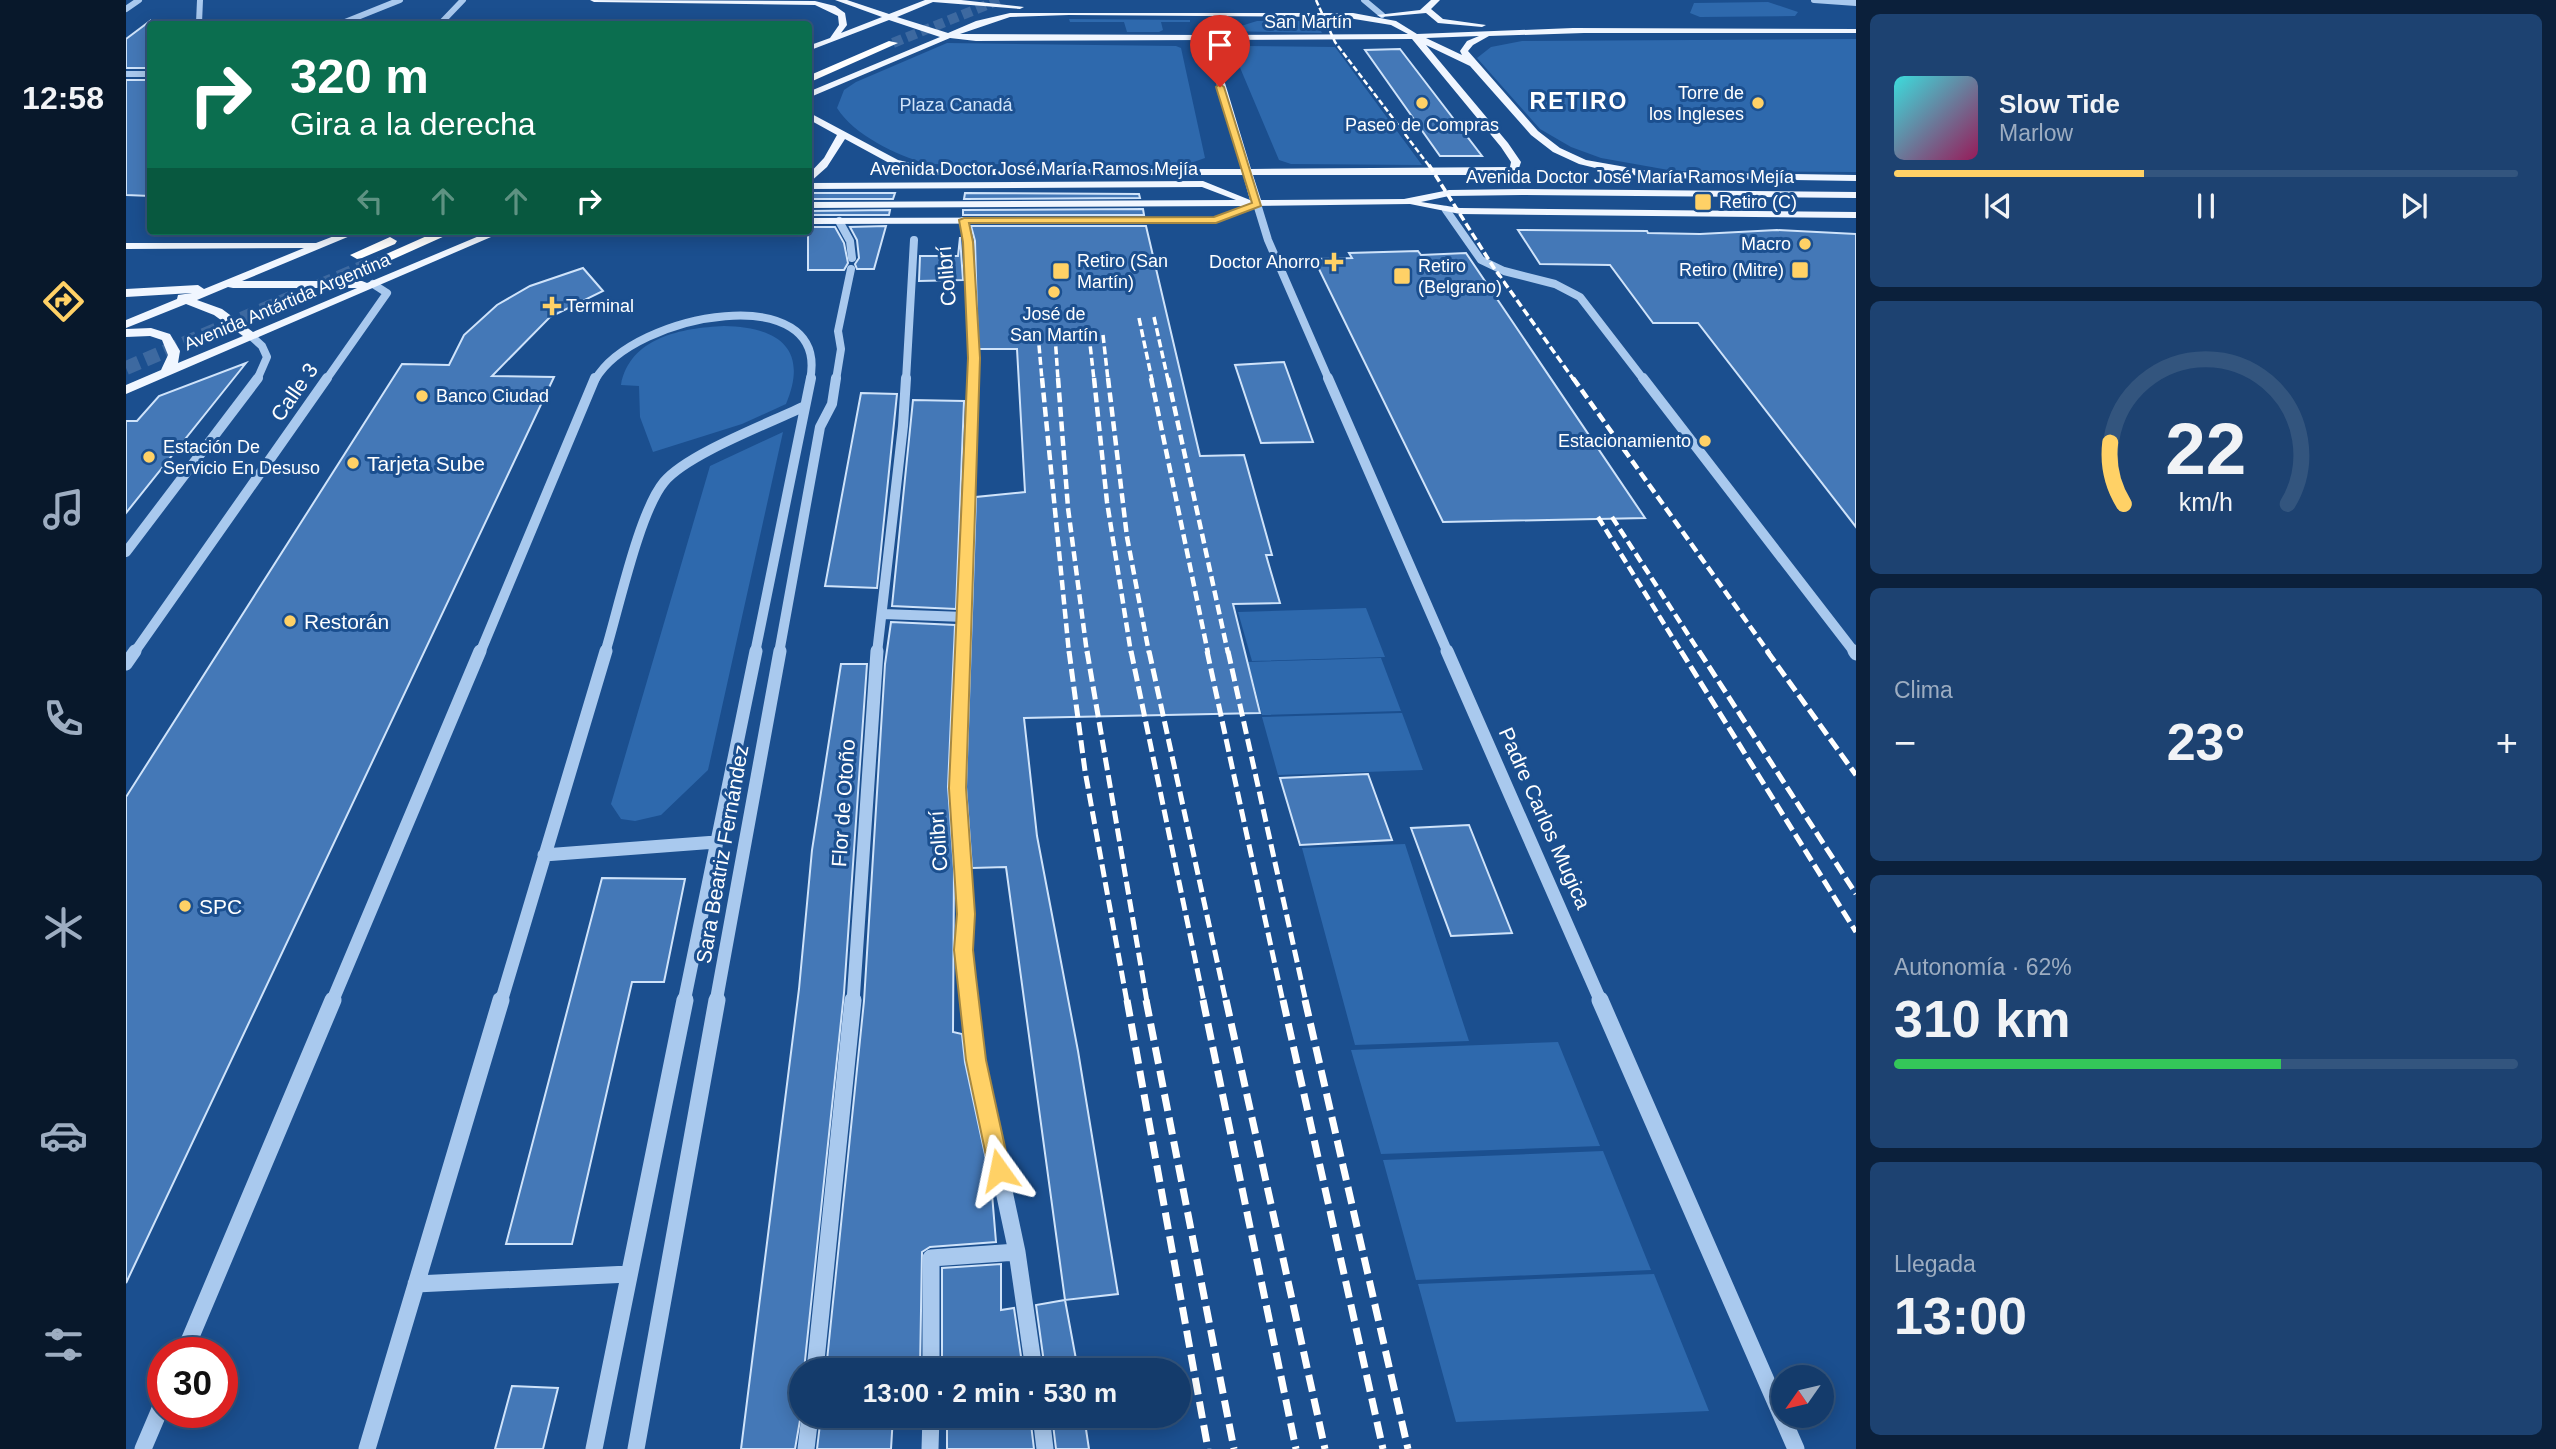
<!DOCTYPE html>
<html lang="es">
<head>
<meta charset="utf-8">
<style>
  body { margin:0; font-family:Arial,sans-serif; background:#1d4271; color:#f1f3f6; height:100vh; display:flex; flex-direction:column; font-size:26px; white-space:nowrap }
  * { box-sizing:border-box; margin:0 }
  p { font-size:23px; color:#9dadc1 }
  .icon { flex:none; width:38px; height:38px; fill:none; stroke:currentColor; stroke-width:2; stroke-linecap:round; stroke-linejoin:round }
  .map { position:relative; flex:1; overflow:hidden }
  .side { display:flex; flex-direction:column; gap:14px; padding:14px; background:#0b203b; width:700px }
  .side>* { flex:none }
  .top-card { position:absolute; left:21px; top:21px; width:665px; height:214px; border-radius:7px; box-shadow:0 4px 18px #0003,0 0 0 2px #33557e; background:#0b6e4f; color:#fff; overflow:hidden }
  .needle { width:46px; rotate:236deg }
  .fabs { position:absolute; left:1645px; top:1365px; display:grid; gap:14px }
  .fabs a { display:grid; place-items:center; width:63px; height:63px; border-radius:50%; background:#143b6b; box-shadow:0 4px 18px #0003,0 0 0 2px #33557e; font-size:35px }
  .speed { position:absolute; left:21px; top:1337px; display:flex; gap:14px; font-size:35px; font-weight:700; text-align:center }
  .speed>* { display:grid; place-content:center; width:91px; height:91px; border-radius:50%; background:#143b6b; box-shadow:0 4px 18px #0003,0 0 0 2px #33557e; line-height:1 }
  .speed .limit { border:10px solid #d22; background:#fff; color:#111 }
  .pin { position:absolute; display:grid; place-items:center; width:60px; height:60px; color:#fff; margin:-72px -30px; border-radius:50% 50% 50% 0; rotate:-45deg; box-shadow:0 0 7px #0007 }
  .pin .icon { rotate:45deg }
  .me { position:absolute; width:77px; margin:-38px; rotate:348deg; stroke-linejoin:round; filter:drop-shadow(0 0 5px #0008) }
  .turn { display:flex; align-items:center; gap:24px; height:147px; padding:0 28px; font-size:32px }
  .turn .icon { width:91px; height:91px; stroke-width:2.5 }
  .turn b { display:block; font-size:49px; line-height:60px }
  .lanes { display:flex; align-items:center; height:66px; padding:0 28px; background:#0003; justify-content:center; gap:35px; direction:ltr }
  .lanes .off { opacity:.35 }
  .big { font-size:52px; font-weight:800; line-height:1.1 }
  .side .widget { flex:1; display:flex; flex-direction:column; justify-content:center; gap:10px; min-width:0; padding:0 24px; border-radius:10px; background:#1d4271 }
  .side .dial { align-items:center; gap:0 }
  .dial svg { height:182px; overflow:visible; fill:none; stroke:#33557e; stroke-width:7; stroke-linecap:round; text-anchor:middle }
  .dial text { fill:#f1f3f6; stroke:none }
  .song { display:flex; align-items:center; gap:21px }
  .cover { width:84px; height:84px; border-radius:10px; background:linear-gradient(135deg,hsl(180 70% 55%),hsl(330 70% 35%)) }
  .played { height:7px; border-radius:4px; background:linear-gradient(90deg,#ffd166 40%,#33557e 40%) }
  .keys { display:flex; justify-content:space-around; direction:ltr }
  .heat { display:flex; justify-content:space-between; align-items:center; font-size:38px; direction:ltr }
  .charge { height:10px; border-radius:5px; background:linear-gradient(90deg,#34c759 62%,#33557e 0) }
  .trip { position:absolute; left:663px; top:1358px; width:402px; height:70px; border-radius:35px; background:#143b6b; box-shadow:0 4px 18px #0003,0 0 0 2px #33557e; font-weight:800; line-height:70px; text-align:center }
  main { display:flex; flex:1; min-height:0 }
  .dock { display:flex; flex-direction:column; width:126px; justify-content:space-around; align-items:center; background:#08182b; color:#9dadc1 }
  .dock .icon { width:49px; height:49px }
  .dock .active { color:#ffd166 }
  .dock b { font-size:32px; color:#f1f3f6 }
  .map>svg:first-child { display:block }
  .green { fill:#2e69ad }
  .building { fill:#4478b7; stroke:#cfe3fa; stroke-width:2 }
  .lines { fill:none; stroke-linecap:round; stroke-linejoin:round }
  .highway-tunnel-far1 { stroke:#3d69a0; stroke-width:10; stroke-dasharray:10 5; stroke-linecap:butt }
  .highway-tunnel { stroke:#3d69a0; stroke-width:14; stroke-dasharray:14 7; stroke-linecap:butt }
  .minor-far4 { stroke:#a9c9ee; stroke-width:6 }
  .minor-far3 { stroke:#a9c9ee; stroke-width:8 }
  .minor-far2 { stroke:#a9c9ee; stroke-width:10 }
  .minor-far1 { stroke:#a9c9ee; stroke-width:13 }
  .minor { stroke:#a9c9ee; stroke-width:17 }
  .major { fill:#f0f6ff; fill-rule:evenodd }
  .highway { fill:#fff; fill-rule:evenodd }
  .rail-far4 { stroke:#fff; stroke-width:2.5; stroke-dasharray:6 2.5; stroke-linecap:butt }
  .rail-far3 { stroke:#fff; stroke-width:3.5; stroke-dasharray:8 3.5; stroke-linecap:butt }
  .rail-far2 { stroke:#fff; stroke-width:4.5; stroke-dasharray:10 4.5; stroke-linecap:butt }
  .rail-far1 { stroke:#fff; stroke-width:5; stroke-dasharray:13 5; stroke-linecap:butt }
  .rail { stroke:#fff; stroke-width:7; stroke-dasharray:17 7; stroke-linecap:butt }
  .route { fill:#ffd166; stroke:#a68842; stroke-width:2 }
  .poi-dot { fill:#ffd166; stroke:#1b4f8f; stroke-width:2.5 }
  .labels { text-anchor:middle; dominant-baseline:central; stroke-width:6; stroke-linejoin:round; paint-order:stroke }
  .far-street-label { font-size:18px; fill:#fff; stroke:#1b4f8f }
  .far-poi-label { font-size:18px; fill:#fff; stroke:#1b4f8f; text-anchor:start }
  .far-park-label { font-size:18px; fill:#cfe3fa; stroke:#1b4f8f }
  .street-label { font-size:21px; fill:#fff; stroke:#1b4f8f }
  .poi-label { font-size:21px; fill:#fff; stroke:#1b4f8f; text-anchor:start }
  .far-district-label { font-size:23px; font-weight:bold; letter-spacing:2px; fill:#fff; stroke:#1b4f8f }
</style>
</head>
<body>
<main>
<nav class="dock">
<b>12:58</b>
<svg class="icon active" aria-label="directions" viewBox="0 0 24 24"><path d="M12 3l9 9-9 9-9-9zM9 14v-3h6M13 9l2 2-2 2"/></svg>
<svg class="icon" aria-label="music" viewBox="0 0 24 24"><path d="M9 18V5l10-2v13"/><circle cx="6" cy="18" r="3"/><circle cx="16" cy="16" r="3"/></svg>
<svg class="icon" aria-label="phone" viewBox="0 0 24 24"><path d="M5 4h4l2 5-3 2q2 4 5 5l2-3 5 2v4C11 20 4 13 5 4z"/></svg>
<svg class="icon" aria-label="climate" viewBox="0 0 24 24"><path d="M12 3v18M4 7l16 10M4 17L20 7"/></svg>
<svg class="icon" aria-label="car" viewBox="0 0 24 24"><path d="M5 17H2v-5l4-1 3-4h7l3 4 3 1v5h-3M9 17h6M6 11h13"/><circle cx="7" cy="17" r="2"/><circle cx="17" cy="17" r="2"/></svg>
<svg class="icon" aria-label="filters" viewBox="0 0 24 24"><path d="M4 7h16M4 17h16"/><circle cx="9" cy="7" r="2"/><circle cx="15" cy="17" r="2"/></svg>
</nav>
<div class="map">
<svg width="1730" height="1449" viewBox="0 0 1730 1449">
  <rect width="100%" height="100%" fill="#1b4f8f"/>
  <path class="green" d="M1642 2 1672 12 1669 16 1574 17 1564 13 1568 3Z
    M943 19 1064 20V22H1035L1037 30 1033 32H1001L998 22H944Z
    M1131 21H1190L1196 33 1099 31Z
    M1730 39V172L1548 171 1475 158 1445 147 1414 129 1351 58 1365 47 1396 41Z
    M821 43 1050 46 1055 48 1079 158 1059 165 801 164C770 155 728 135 711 108L718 90 730 82Z
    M1118 46 1209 47 1296 165 1165 164 1153 160 1107 51V48Z
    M598 326C650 327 684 347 660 404L616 424 527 452 514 417 513 386 495 385C504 337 556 328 598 326Z
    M657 432 582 770 535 815 509 821 495 819 485 804 584 466Z
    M1240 608 1259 657 1126 661 1112 612Z
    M1255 658 1275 711 1136 715 1122 662Z
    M1276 713 1297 770 1152 775 1136 717Z
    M1279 844 1343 1041 1229 1045 1176 848Z
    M1432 1042 1474 1146 1255 1154 1225 1050Z
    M1477 1151 1525 1270 1290 1280 1257 1160Z
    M1528 1274 1583 1411 1330 1422 1292 1284Z"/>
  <path class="building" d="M24 21V68H0V39Z
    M1274 49 1356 156H1314L1239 50Z
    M0 80H24V196L0 195Z
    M682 193H769L767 199H682Z
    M839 193 1013 194 1014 198 838 199Z
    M1017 209 1018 215H837V210Z
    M764 210 763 215H682V211Z
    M760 226 748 269H731L729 264 733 258 731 240 724 227Z
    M845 226H1020L1074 456 1118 455 1146 555H1140L1154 603 1107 604 1134 713 898 718 911 836 952 1051 992 1294 939 1300 880 867 846 868 840 787 850 497 899 492 891 349H852L849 241Z
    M682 227H709L718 243 722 263 718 270H682Z
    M1392 230 1521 231 1522 233 1574 234 1651 230 1730 234V527L1572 323H1527L1484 265 1414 264Z
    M834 237 837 280 793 281 794 256H832Z
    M1292 251 1295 255 1340 253 1519 518 1317 522 1188 259 1226 258 1223 253Z
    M457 268 477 291 424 317 366 376 428 377 0 1283V797L276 364 323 365 338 335 371 305 404 286Z
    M1158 362 1187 442 1135 443 1109 365Z
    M120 363 0 513V421H11L33 396Z
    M735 393 771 394 751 588 699 586Z
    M787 400 838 401 830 609 766 606Z
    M765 622 829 625 822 787 828 869 827 1032 836 1034 839 1062 865 1182 870 1242 804 1247 796 1252 794 1370H700L738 1001 759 664Z
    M715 664H741L718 993 678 1370H676V1409L669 1449H615L673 989 686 850Z
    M1242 774 1266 840 1174 845 1154 778Z
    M1343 825 1386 933 1325 936 1285 828Z
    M476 878 559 879 538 982H506L446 1244H380Z
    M875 1264V1310L888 1308 897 1370H816V1268Z
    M939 1300 952 1370H919L910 1305Z
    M386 1386 432 1388 417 1449H369Z
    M695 1416H767L765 1449H691Z
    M821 1416H904L908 1449H821Z
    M926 1416H958L963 1449H930Z"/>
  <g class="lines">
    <path class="highway-tunnel-far1" d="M767 43 873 0"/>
    <path class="highway-tunnel" d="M0 368 247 263"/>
    <path class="minor-far4" d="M74 0 73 23 214 24 274 0
      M1238 0 1256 15
      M1688 0 1730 3
      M0 9 13 0
      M314 24 337 0
      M0 74H24"/>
    <path class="minor-far3" d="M1131 204 1142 240 1203 380
      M1320 210 1355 260 1378 271 1429 284 1454 297 1518 380
      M713 221 724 241 726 258
      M837 221 842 241 847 380
      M125 336 136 346 141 357 131 380
      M200 380 261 293 247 284
      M469 380C508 312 705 278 684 380
      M710 380 715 349 712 331 725 269
      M780 380 788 240"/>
    <path class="minor-far2" d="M1202 378 1322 653
      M1517 378 1729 653
      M0 552 132 378
      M756 614 839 617
      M8 653 201 378
      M354 653 469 378
      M479 653C492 611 513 512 538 482 561 454 644 423 679 406
      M629 653 685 378
      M653 653 694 427 706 404 710 378
      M751 653 777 426 780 378
      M836 653 847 378"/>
    <path class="minor-far1" d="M836 651 831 787 840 914 838 950 844 1002
      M1321 651 1475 1002
      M1728 651 1730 654
      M0 664 9 651
      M418 855 590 842
      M206 1002 354 651
      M375 1002 480 651
      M558 1002 630 651
      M590 1002 654 651
      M727 1002 751 651"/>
    <path class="minor" d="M844 1000 850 1060 891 1252 908 1370
      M1474 1000 1670 1449
      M290 1284 503 1274
      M58 1353 207 1000
      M689 1370 727 1000
      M805 1370V1258L891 1252
      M915 1416 919 1449
      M17 1449 37 1402
      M241 1449 375 1000
      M468 1449 559 1000
      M510 1449 591 1000
      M680 1449 684 1416
      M804 1449 805 1416"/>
    <path class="major" d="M464 0 689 1 709 6 719 13 721 25 715 33 756 17 709 0H721L763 14 799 0H835L898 7 894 9 807 2 771 17 822 33 850 21 884 13H1227L1270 21 1291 34 1447 28 1730 29V33H1458L1363 36 1347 45 1342 51 1412 131 1434 148 1460 160 1528 172 1730 175V181L1528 178 1486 172 1453 164 1427 152 1405 135 1344 66 1300 45 1382 143 1395 162 1392 171 1372 175H1127L1135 200 1278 199 1323 190 1396 189 1730 192V198L1396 195 1323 196 1295 202 1334 208 1730 212V218L1334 214 1284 204 1125 206V210L1090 223 682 224V218L1089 217 1117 206 682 208V202L1110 200 1076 187 682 189V175L698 158 711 135 682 119V112L772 160 810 169H1115L1078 40 850 41 824 38 682 98V92L814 37 763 20 682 51V46L704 38 713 25 712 16 689 5 468 2ZM943 15 1216 17 1265 25 1282 34 1089 35 1093 29 1089 27 1081 35 834 34 884 17ZM1353 36 1341 41 1334 51 1336 55 1300 38ZM1286 39 1375 147 1385 162 1384 167 1125 169 1086 40ZM719 139 765 164 810 175H1117L1124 200 1077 181 683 183 701 167Z
      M1305 0H1314L1305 9 1317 19 1360 25 1356 27 1312 23 1300 13 1255 17 1251 15 1294 10Z
      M221 231H236L116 281H236L241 283 365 231H379L0 394V385L35 370 42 355 36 340 24 336 0 337V329L25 328 44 334 54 351 52 363 117 336 88 315 60 304 0 328V320L51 299 52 295 66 293 0 297V289L72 285 78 289 178 248 0 249V243H190ZM102 287 107 288H231L127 332 96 309 71 300Z"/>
    <path class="highway" d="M763 41 772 43 682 83V76Z
      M312 231H330L252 266 247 267 240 263Z
      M264 237 271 241 269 244 236 258 231 259 224 255Z"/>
    <path class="rail-far4" d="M1190 0 1209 42 1304 167"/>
    <path class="rail-far3" d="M1303 165 1368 268 1448 380
      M1028 317 1042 380
      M1013 318 1026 380
      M912 334 916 380
      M929 335 932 380
      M963 335 968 380
      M977 335 982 380"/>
    <path class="rail-far2" d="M916 378 943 653
      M932 378 942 508 961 653
      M968 378 981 502 1005 653
      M982 378 1001 537 1023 653
      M1025 378 1082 653
      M1042 378 1102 653
      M1447 378 1643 653
      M1472 517 1556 653
      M1486 517 1574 653"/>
    <path class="rail-far1" d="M943 651 959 771 1001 1002
      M961 651 1021 1002
      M1005 651 1078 1002
      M1023 651 1100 1002
      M1081 651 1157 1002
      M1102 651 1180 1002
      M1555 651 1730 932
      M1573 651 1730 894
      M1641 651 1730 775"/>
    <path class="rail" d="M1001 1000 1082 1449
      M1020 1000 1108 1449
      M1077 1000 1170 1449
      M1100 1000 1199 1449
      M1157 1000 1257 1449
      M1179 1000 1282 1449"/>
  </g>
  <path class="route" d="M1094 84 1098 87 1135 206 1090 223H843L847 242 854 358 840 788 849 914 847 950 850 977 860 1060 884 1170 881 1177 873 1180 866 1177 863 1170 840 1060 831 977 828 950 831 914 823 788 842 358 837 242 833 220 838 218 1088 217 1126 203 1090 87Z"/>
  <g class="poi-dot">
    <circle cx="1296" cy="103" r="7"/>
    <circle cx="1632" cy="103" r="7"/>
    <rect x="1568" y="193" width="18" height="18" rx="3.5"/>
    <circle cx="1679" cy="244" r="7"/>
    <path d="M1204.5 251.5h7v7h7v7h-7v7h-7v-7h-7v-7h7z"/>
    <rect x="1665" y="261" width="18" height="18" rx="3.5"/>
    <rect x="926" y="262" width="18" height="18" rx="3.5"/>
    <rect x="1267" y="267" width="18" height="18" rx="3.5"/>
    <circle cx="928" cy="292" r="7"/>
    <path d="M422.5 295.5h7v7h7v7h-7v7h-7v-7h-7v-7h7z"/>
    <circle cx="296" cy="396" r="7"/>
    <circle cx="1579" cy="441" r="7"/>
    <circle cx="23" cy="457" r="7"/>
    <circle cx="227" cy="463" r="7"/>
    <circle cx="164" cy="621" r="7"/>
    <circle cx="59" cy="906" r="7"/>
  </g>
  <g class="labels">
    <g class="far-street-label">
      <text x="1182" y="22">San Martín</text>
      <text x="908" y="169">Avenida Doctor José María Ramos Mejía</text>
      <text x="1504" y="177">Avenida Doctor José María Ramos Mejía</text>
      <text transform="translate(161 302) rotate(-23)">Avenida Antártida Argentina</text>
    </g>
    <g class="far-poi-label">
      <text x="1618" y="93" text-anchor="end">Torre de<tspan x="1618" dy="21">los Ingleses</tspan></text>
      <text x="1296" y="125" text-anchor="middle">Paseo de Compras</text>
      <text x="1593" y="202">Retiro (C)</text>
      <text x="1665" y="244" text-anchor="end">Macro</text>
      <text x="951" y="261">Retiro (San<tspan x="951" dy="21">Martín)</tspan></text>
      <text x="1194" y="262" text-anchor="end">Doctor Ahorro</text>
      <text x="1292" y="266">Retiro<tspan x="1292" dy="21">(Belgrano)</tspan></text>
      <text x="1658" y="270" text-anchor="end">Retiro (Mitre)</text>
      <text x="440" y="306">Terminal</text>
      <text x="928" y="314" text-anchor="middle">José de<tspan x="928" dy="21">San Martín</tspan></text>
      <text x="310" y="396">Banco Ciudad</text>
      <text x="1565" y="441" text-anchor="end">Estacionamiento</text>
      <text x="37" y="447">Estación De<tspan x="37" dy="21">Servicio En Desuso</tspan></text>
    </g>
    <g class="far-park-label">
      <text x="830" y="105">Plaza Canadá</text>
    </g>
    <g class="street-label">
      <text transform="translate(820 276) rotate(-95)">Colibrí</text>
      <text transform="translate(168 392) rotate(-55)">Calle 3</text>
      <text transform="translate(717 803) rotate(-86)">Flor de Otoño</text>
      <text transform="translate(1419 818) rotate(66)">Padre Carlos Mugica</text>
      <text transform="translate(812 841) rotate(-94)">Colibrí</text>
      <text transform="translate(596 854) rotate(-80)">Sara Beatriz Fernández</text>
    </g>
    <g class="poi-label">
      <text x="241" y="463">Tarjeta Sube</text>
      <text x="178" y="621">Restorán</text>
      <text x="73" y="906">SPC</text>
    </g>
    <g class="far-district-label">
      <text x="1453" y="101">RETIRO</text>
    </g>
  </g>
</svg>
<div class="fabs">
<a><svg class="needle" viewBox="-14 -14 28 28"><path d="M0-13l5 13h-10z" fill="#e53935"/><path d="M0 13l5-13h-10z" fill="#9dadc1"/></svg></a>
</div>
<div class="speed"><div class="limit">30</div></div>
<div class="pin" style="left:1094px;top:87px;background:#d93025"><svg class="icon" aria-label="arrive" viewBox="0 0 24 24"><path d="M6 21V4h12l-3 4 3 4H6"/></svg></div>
<svg class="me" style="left:873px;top:1170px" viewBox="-20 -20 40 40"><path d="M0-17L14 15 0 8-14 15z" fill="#ffd166" stroke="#fff" stroke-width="4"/></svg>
<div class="trip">13:00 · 2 min · 530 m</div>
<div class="top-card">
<div class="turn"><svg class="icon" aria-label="right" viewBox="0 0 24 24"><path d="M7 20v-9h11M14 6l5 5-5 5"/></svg><div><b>320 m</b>Gira a la derecha</div></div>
<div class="lanes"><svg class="icon off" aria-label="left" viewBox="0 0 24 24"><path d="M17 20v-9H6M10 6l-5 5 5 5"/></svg><svg class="icon off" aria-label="ahead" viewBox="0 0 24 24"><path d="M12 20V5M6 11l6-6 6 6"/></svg><svg class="icon off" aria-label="ahead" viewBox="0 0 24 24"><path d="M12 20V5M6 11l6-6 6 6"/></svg><svg class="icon" aria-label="right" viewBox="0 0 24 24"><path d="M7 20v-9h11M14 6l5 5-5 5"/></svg></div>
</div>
</div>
<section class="side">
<div class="widget">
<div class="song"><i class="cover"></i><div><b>Slow Tide</b><p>Marlow</p></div></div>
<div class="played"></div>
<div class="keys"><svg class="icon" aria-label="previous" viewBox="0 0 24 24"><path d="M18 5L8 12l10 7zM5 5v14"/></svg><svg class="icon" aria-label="pause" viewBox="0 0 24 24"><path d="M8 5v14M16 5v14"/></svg><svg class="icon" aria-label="next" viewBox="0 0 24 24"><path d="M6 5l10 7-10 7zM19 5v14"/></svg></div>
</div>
<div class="widget dial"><svg viewBox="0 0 100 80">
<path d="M14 69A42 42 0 1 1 86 69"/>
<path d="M14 69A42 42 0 0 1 8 42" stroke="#ffd166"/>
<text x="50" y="56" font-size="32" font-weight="700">22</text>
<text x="50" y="72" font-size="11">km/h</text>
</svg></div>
<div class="widget"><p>Clima</p>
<div class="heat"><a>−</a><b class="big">23°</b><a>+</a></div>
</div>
<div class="widget"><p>Autonomía · 62%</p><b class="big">310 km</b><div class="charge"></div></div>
<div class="widget"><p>Llegada</p><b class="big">13:00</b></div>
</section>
</main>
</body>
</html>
